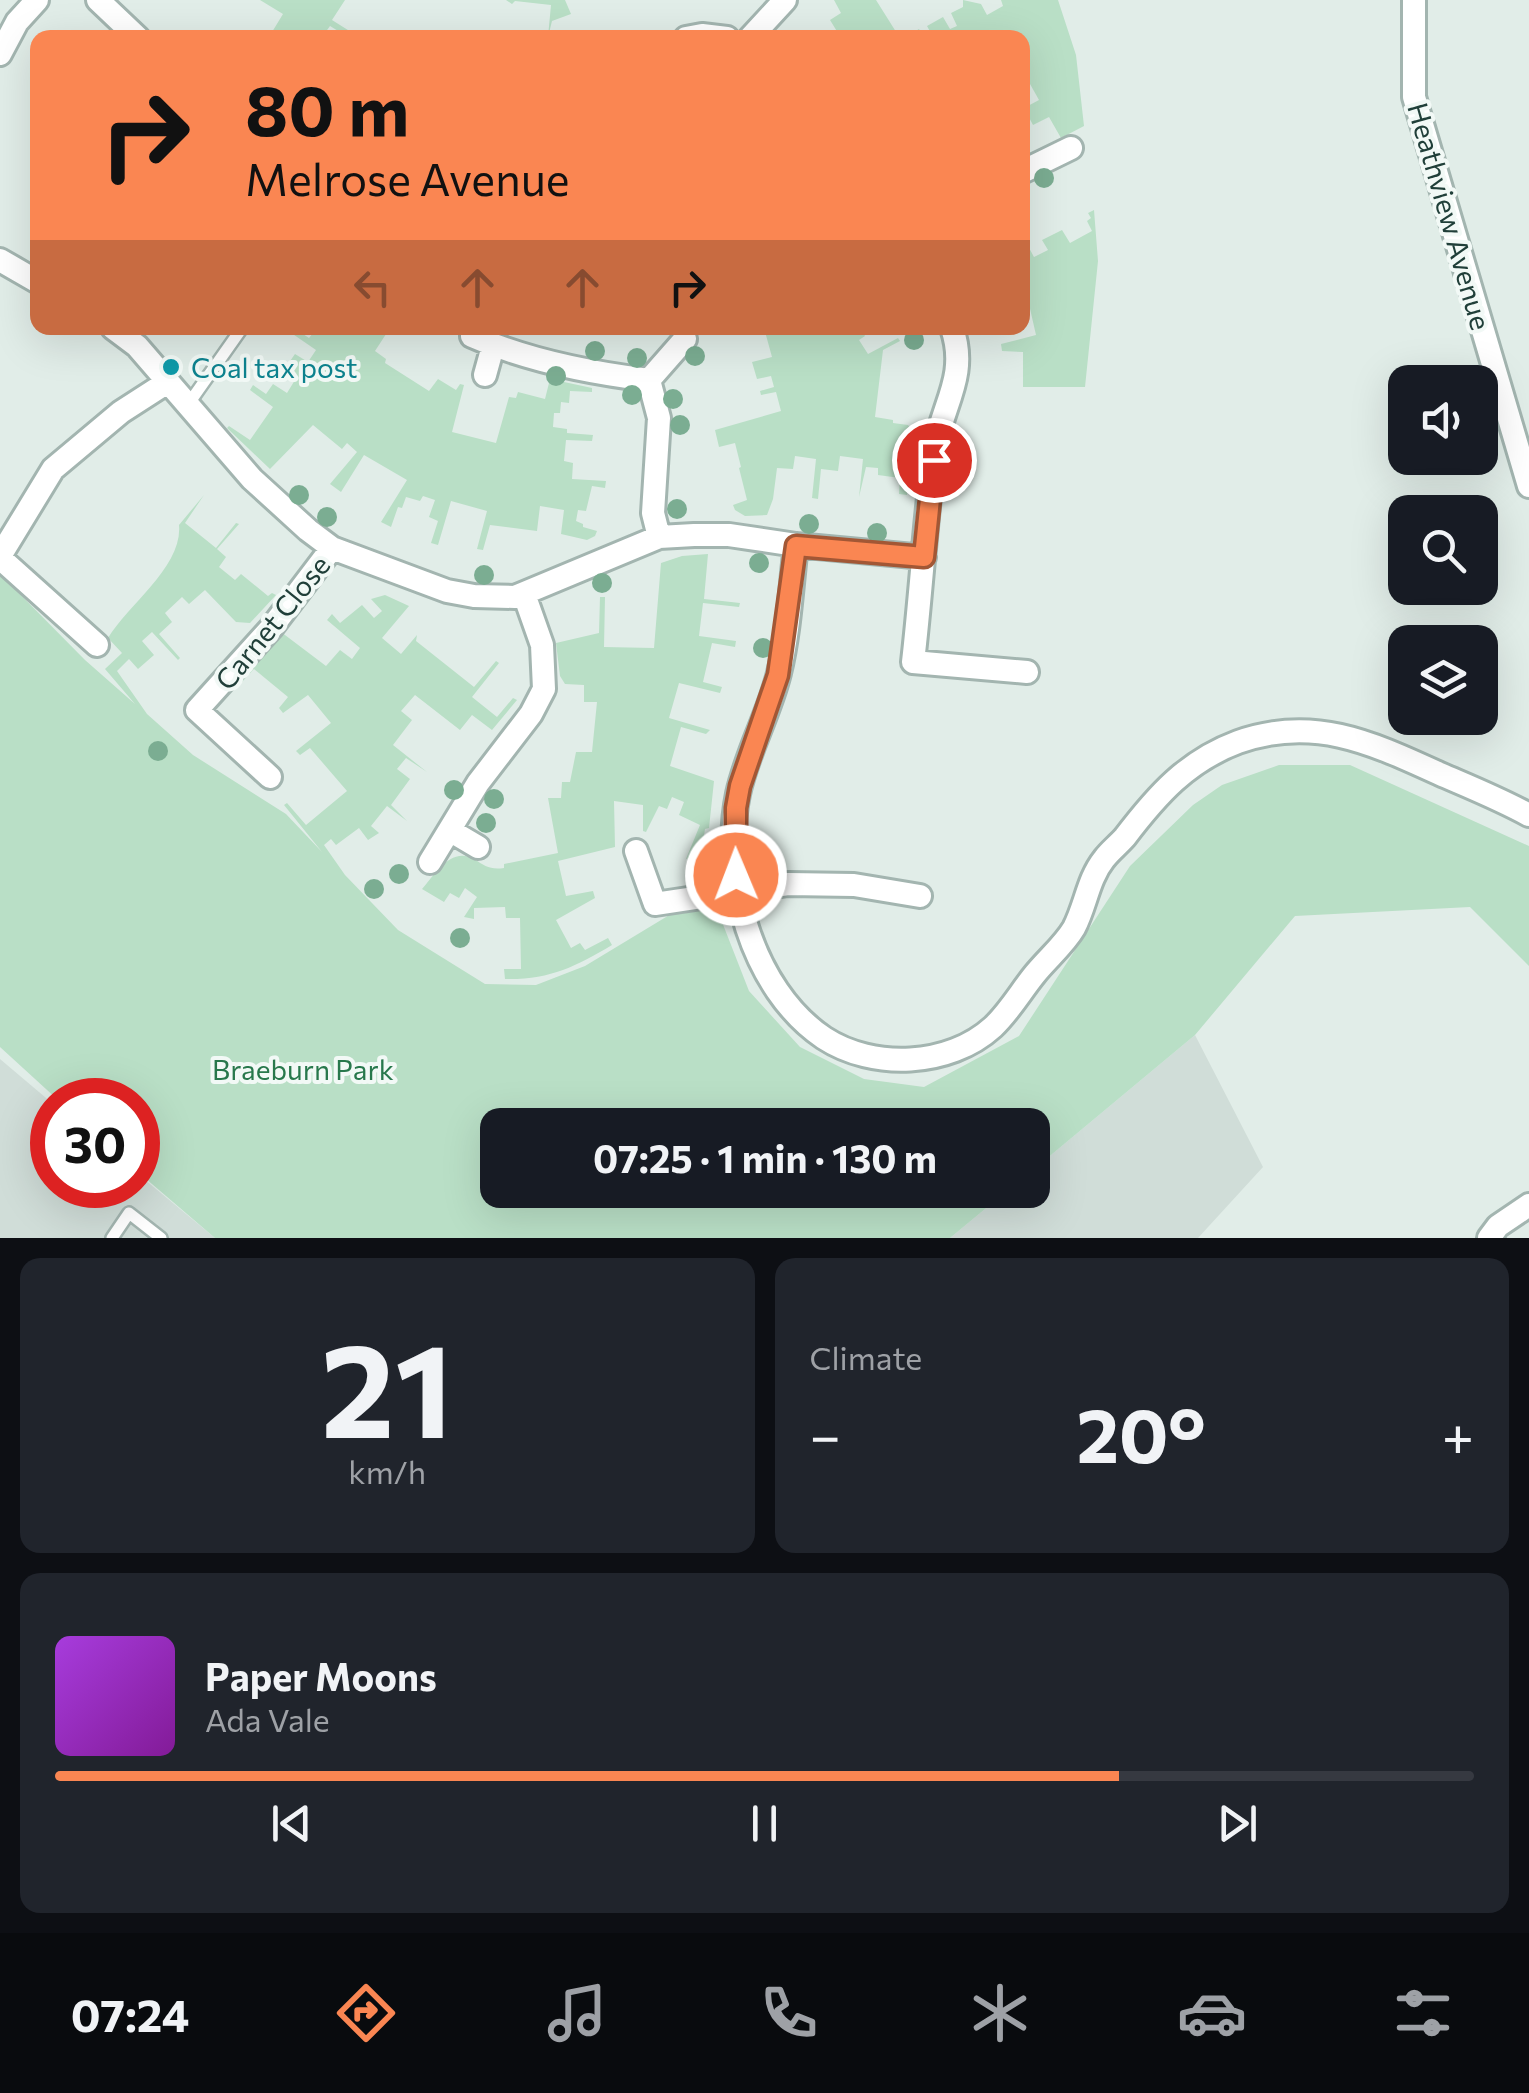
<!DOCTYPE html>
<html lang="en">
<head>
<meta charset="utf-8">
<style>
  body { margin:0; font-family:Commissioner,sans-serif; background:#20242c; color:#f1f3f6; height:100vh; display:flex; flex-direction:column; font-size:38px; white-space:nowrap }
  * { box-sizing:border-box; margin:0 }
  p { font-size:32px; color:#9ea1a6 }
  .icon { flex:none; width:55px; height:55px; fill:none; stroke:currentColor; stroke-width:2; stroke-linecap:round; stroke-linejoin:round }
  .map { position:relative; height:1238px; overflow:hidden }
  .drawer { display:flex; flex-direction:column; gap:20px; padding:20px; background:#0d0f14; flex:1 }
  .drawer>* { flex:none }
  .banner { position:absolute; left:30px; top:30px; width:1000px; height:305px; border-radius:20px; box-shadow:0 10px 40px #0002; background:#fa8652; color:#111; overflow:hidden }
  .tools { position:absolute; left:1388px; top:365px; display:grid; gap:20px }
  .tools a { display:grid; place-items:center; width:110px; height:110px; border-radius:20px; background:#171b24; box-shadow:0 10px 40px #0002; font-size:50px }
  .speed { position:absolute; left:30px; top:1078px; display:flex; gap:20px; font-size:50px; font-weight:700; text-align:center }
  .speed>* { display:grid; place-content:center; width:130px; height:130px; border-radius:50%; background:#171b24; box-shadow:0 10px 40px #0002; line-height:1 }
  .speed .limit { border:15px solid #d22; background:#fff; color:#111 }
  .pin { position:absolute; display:grid; place-items:center; width:85px; height:85px; color:#fff; margin:-42px; border:5px solid #fff; border-radius:50%; box-shadow:0 2px 10px #0007 }
  .me { position:absolute; width:110px; margin:-55px; rotate:359deg; stroke-linejoin:round; filter:drop-shadow(0 0 8px #0008) }
  .turn { display:flex; align-items:center; gap:35px; height:210px; padding:0 50px; font-size:45px }
  .turn .icon { width:130px; height:130px; stroke-width:2.5 }
  .turn b { display:block; font-size:70px; line-height:85px }
  .lanes { display:flex; align-items:center; height:95px; padding:0 50px; background:#0003; justify-content:center; gap:50px; direction:ltr }
  .lanes .off { opacity:.35 }
  .big { font-size:75px; font-weight:700; line-height:1.1 }
  .drawer .tile { flex:1; display:flex; flex-direction:column; justify-content:center; gap:15px; min-width:0; padding:0 35px; border-radius:20px; background:#20242c }
  .drawer .dial { align-items:center; gap:0 }
  .dial b { font-size:130px; line-height:1 }
  .song { display:flex; align-items:center; gap:30px }
  .cover { width:120px; height:120px; border-radius:15px; background:linear-gradient(135deg,hsl(280 70% 55%),hsl(290 70% 35%)) }
  .played { height:10px; border-radius:5px; background:linear-gradient(90deg,#fa8652 75%,#363941 75%) }
  .keys { display:flex; justify-content:space-around; direction:ltr }
  .heat { display:flex; justify-content:space-between; align-items:center; font-size:55px; direction:ltr }
  .drawer .tiles { flex:1; display:grid; gap:20px; grid-template-columns:1fr 1fr }
  .tile:last-child { grid-column:span 2 }
  .trip { position:absolute; left:480px; top:1108px; width:570px; height:100px; border-radius:20px; background:#171b24; box-shadow:0 10px 40px #0002; font-weight:700; line-height:100px; text-align:center }
  .tabs { display:flex; height:160px; justify-content:space-around; align-items:center; background:#090b0e; color:#9ea1a6 }
  .tabs .icon { width:70px; height:70px }
  .tabs .current { color:#fa8652 }
  .tabs b { font-size:45px; color:#f1f3f6 }
  .map>svg:first-child { display:block }
  .built { fill:#d0ddd8 }
  .green { fill:#b9dfc6 }
  .lines { fill:none; stroke-linecap:round; stroke-linejoin:round }
  .lane-casing { stroke:#a3b5b0; stroke-width:16 }
  .street-casing { stroke:#a3b5b0; stroke-width:28 }
  .lane { stroke:#fff; stroke-width:11 }
  .street { stroke:#fff; stroke-width:22 }
  .tree { fill:#7bad92 }
  .route-casing { stroke:#a25735; stroke-width:25 }
  .route { stroke:#fa8652; stroke-width:18 }
  .culture-dot { fill:#0f9aa8; stroke:#f2f9f6; stroke-width:4 }
  .labels { text-anchor:middle; dominant-baseline:central; stroke-width:8; stroke-linejoin:round; paint-order:stroke }
  .street-label { font-size:28px; fill:#203f39; stroke:#f2f9f6 }
  .culture-label { font-size:28px; fill:#0d838f; stroke:#f2f9f6; text-anchor:start }
  .park-label { font-size:28px; fill:#28784c; stroke:#f2f9f6 }
</style>
</head>
<body>
<div class="map">
<svg width="1529" height="1238" viewBox="0 0 1529 1238">
  <rect width="100%" height="100%" fill="#e1ede8"/>
  <path class="built" d="M1195 1035 1263 1167 1198 1238H950L1008 1190H1032L1033 1170Z
    M0 1059 52 1103V1185H138V1174L215 1238H0Z"/>
  <path class="green" d="M260 0H345L332 20 359 37H348L330 26 322 37H269L283 14Z
    M506 0H565L571 14 552 21 548 37 551 5 515 1 512 4Z
    M834 0H876L898 35 906 31 909 35 919 29 923 37H831L838 33 830 20 841 13Z
    M963 0 981 4 987 15 1003 6 1001 0H1058L1076 55 1084 126 1061 138 1049 117 1033 125 1024 108 1039 100 1030 84 1023 87V66L1026 64 1022 38 933 37 927 26 943 17 950 29 957 26 951 13 963 7Z
    M1094 210 1098 261 1085 387H1023V352L1002 351 1001 344 1036 335 1028 300 1023 301V247L1028 246 1034 257 1048 250 1042 240 1062 230 1070 243 1092 231 1087 221 1091 218 1088 213Z
    M284 328H294L309 338 317 328H390L375 351 386 359 385 363 429 391 438 379 456 390 460 384 464 385 452 432 496 443 509 397 516 398 518 392 545 399 550 379 592 388V392L570 391 569 403 561 402 560 413H554L553 427 567 429V433L593 435 592 441 566 440 564 461 573 463 572 479 606 481 605 488 592 486 586 511 578 510 576 521 583 524V527L597 531 595 536 587 540 561 534 564 510 540 506 537 531 490 525 483 550 477 549 487 511 451 501 438 545 431 543 438 521 429 517 435 500 423 496 420 501 406 497 402 508 398 507 391 527 381 522 407 480 364 455 341 492 330 484 357 452 347 443 342 449 313 425 270 469 227 428 229 426 250 440 273 407 250 390 253 385 266 394 273 384 287 393 295 380 283 371 295 354 308 362 316 350Z
    M764 328H861L865 336 859 340 868 354 898 338 900 341 883 350 875 417 893 420V423L908 425 912 430 907 495 899 494 900 478 878 475V468L866 467 859 497 863 459 840 456 838 471 821 469 818 499 812 498 816 459 795 456 793 469 777 468 773 499 767 515 745 516 735 510 733 505 747 500 739 468 741 467 735 443 719 447 715 430 781 411 776 392 761 395 760 391 774 387 771 376 757 379 752 362 772 357Z
    M204 495 185 523 216 548 236 523 239 524 217 549 226 557 219 567 235 580 241 574 268 596 272 593 276 595 250 623 236 622 205 590 189 604 182 597 165 613 172 622 159 634 180 658 178 660 152 632 142 641 154 655 138 669 129 659 117 671 147 714 193 755 286 814 322 852 284 805 287 803 306 825 347 791 310 748 300 755 296 751 331 723 308 695 283 713 279 708 288 697 254 669 242 682 240 680 281 632 326 666 340 650 352 659 360 648 327 620 332 614 340 623 362 605 374 618 382 611 371 599 385 595 409 606 382 638 401 654 417 635 416 641 474 687 496 661 499 663 472 697 497 717 513 698 517 700 492 730 472 715 460 730 415 695 401 711 412 720 393 745 427 772 406 758 397 769 410 779 391 805 407 821 387 806 371 826 379 833 368 840 359 828 336 845 331 839 324 845 345 875 398 930 485 984 536 985 585 966 671 914 715 904 749 991 800 1047 864 1079 924 1087 1019 1036 1130 866 1193 805 1222 785 1279 765H1350L1529 846V966L1470 907 1295 916 1195 1035 1033 1170 1032 1125H498V1190H1008L950 1238H215L138 1172V1100H58L0 1047V574L85 660 135 704 105 669 122 653 108 638C129 604 183 566 179 525Z
    M708 554 704 599 740 603 739 607 703 603 699 636 736 641 735 647 712 643 703 682 722 687 720 693 679 683 669 718 710 730 706 734 681 727 670 766 714 781 709 828 705 829 701 855 686 859 700 825 679 815 684 802 672 797 667 809 659 806 646 832 643 831V805L614 801 615 847 558 861 566 896 593 891 595 898 556 920 571 948 580 943 585 950 608 938 612 945C575 967 549 980 505 979L504 969H521L520 918H506L505 907 474 908V919L464 917 477 897 465 888 459 898 450 893 444 902 422 889C435 874 451 846 474 859 485 866 490 870 504 868V864L558 853 548 798H561L562 782H570L576 752H592L597 702H584V685L565 684 560 676 556 643 599 633 600 597H605L604 647 654 648 661 563 682 556Z"/>
  <g class="lines">
    <g class="lane-casing">
      <path id="lane" d="M187 406 242 328
        M112 1238 129 1213 161 1238"/>
    </g>
    <g class="street-casing">
      <path id="street" d="M98 0 138 38
        M1414 0V97L1529 486
        M686 38 702 35 727 38
        M750 38 785 0
        M0 54 17 22 37 0
        M1022 172 1071 148
        M0 260 38 282
        M113 328 137 346 252 479 308 530 332 548 447 591 474 596 515 597 659 537 694 535H729L796 545 924 557
        M952 328C969 378 940 407 934 454 925 523 921 593 913 662L1027 672
        M472 336C526 360 591 373 649 380
        M485 375 493 346
        M659 537 653 513 659 418 649 380 685 339
        M796 545C791 587 789 632 779 673 769 714 747 752 738 794 721 876 751 989 824 1038 873 1070 949 1067 993 1027 1010 1011 1021 991 1035 974 1048 958 1064 945 1074 928 1086 905 1088 879 1104 859 1110 851 1118 845 1125 837 1157 795 1187 761 1238 742 1314 715 1372 743 1440 774 1470 787 1500 799 1529 815
        M0 556 53 469 121 412 166 383
        M0 558 97 645
        M270 777 197 710 272 627 332 548
        M451 831 478 847
        M636 851 655 904 788 884 854 885 920 896
        M430 862 478 783 531 714 544 689 542 645 524 594
        M1489 1238 1498 1226 1529 1205"/>
    </g>
    <use href="#lane" class="lane"/>
    <use href="#street" class="street"/>
  </g>
  <g class="tree">
    <circle cx="1044" cy="178" r="10"/>
    <circle cx="914" cy="340" r="10"/>
    <circle cx="595" cy="351" r="10"/>
    <circle cx="695" cy="356" r="10"/>
    <circle cx="637" cy="358" r="10"/>
    <circle cx="556" cy="376" r="10"/>
    <circle cx="632" cy="395" r="10"/>
    <circle cx="673" cy="399" r="10"/>
    <circle cx="680" cy="425" r="10"/>
    <circle cx="299" cy="495" r="10"/>
    <circle cx="677" cy="509" r="10"/>
    <circle cx="327" cy="517" r="10"/>
    <circle cx="809" cy="524" r="10"/>
    <circle cx="877" cy="533" r="10"/>
    <circle cx="759" cy="563" r="10"/>
    <circle cx="484" cy="575" r="10"/>
    <circle cx="602" cy="583" r="10"/>
    <circle cx="763" cy="648" r="10"/>
    <circle cx="158" cy="751" r="10"/>
    <circle cx="454" cy="790" r="10"/>
    <circle cx="494" cy="799" r="10"/>
    <circle cx="486" cy="823" r="10"/>
    <circle cx="399" cy="874" r="10"/>
    <circle cx="374" cy="889" r="10"/>
    <circle cx="460" cy="938" r="10"/>
  </g>
  <g class="lines">
    <g class="route-casing">
      <path id="route" d="M736 875V808L740 786 778 675 796 546 924 557 934 460"/>
    </g>
    <use href="#route" class="route"/>
  </g>
  <circle class="culture-dot" cx="171" cy="367" r="10"/>
  <g class="labels">
    <g class="street-label">
      <text transform="translate(1450 216) rotate(74)">Heathview Avenue</text>
      <text transform="translate(272 622) rotate(-51)">Carnet Close</text>
    </g>
    <g class="culture-label">
      <text x="191" y="367">Coal tax post</text>
    </g>
    <g class="park-label">
      <text x="303" y="1069">Braeburn Park</text>
    </g>
  </g>
</svg>
<div class="tools">
<a><svg class="icon" aria-label="sound" viewBox="0 0 24 24"><path d="M4 9h4l5-4v14l-5-4H4zM17 9q2 3 0 6"/></svg></a>
<a><svg class="icon" aria-label="search" viewBox="0 0 24 24"><circle cx="10" cy="10" r="6"/><path d="M15 15l6 6"/></svg></a>
<a><svg class="icon" aria-label="layers" viewBox="0 0 24 24"><path d="M12 4l9 5-9 5-9-5zM3 14l9 5 9-5"/></svg></a>
</div>
<div class="speed"><div class="limit">30</div></div>
<div class="pin" style="left:934px;top:460px;background:#d93025"><svg class="icon" aria-label="arrive" viewBox="0 0 24 24"><path d="M6 21V4h12l-3 4 3 4H6"/></svg></div>
<svg class="me" style="left:736px;top:875px" viewBox="-20 -20 40 40"><circle r="17" fill="#fa8652" stroke="#fff" stroke-width="3"/><path d="M0-11L8 9 0 5-8 9z" fill="#fff"/></svg>
<div class="trip">07:25 · 1 min · 130 m</div>
<div class="banner">
<div class="turn"><svg class="icon" aria-label="right" viewBox="0 0 24 24"><path d="M7 20v-9h11M14 6l5 5-5 5"/></svg><div><b>80 m</b>Melrose Avenue</div></div>
<div class="lanes"><svg class="icon off" aria-label="left" viewBox="0 0 24 24"><path d="M17 20v-9H6M10 6l-5 5 5 5"/></svg><svg class="icon off" aria-label="ahead" viewBox="0 0 24 24"><path d="M12 20V5M6 11l6-6 6 6"/></svg><svg class="icon off" aria-label="ahead" viewBox="0 0 24 24"><path d="M12 20V5M6 11l6-6 6 6"/></svg><svg class="icon" aria-label="right" viewBox="0 0 24 24"><path d="M7 20v-9h11M14 6l5 5-5 5"/></svg></div>
</div>
</div>
<section class="drawer">
<div class="tiles">
<div class="tile dial"><b>21</b><p>km/h</p></div>
<div class="tile"><p>Climate</p>
<div class="heat"><a>−</a><b class="big">20°</b><a>+</a></div>
</div>
<div class="tile">
<div class="song"><i class="cover"></i><div><b>Paper Moons</b><p>Ada Vale</p></div></div>
<div class="played"></div>
<div class="keys"><svg class="icon" aria-label="previous" viewBox="0 0 24 24"><path d="M18 5L8 12l10 7zM5 5v14"/></svg><svg class="icon" aria-label="pause" viewBox="0 0 24 24"><path d="M8 5v14M16 5v14"/></svg><svg class="icon" aria-label="next" viewBox="0 0 24 24"><path d="M6 5l10 7-10 7zM19 5v14"/></svg></div>
</div>
</div>
</section>
<nav class="tabs">
<b>07:24</b>
<svg class="icon current" aria-label="directions" viewBox="0 0 24 24"><path d="M12 3l9 9-9 9-9-9zM9 14v-3h6M13 9l2 2-2 2"/></svg>
<svg class="icon" aria-label="music" viewBox="0 0 24 24"><path d="M9 18V5l10-2v13"/><circle cx="6" cy="18" r="3"/><circle cx="16" cy="16" r="3"/></svg>
<svg class="icon" aria-label="phone" viewBox="0 0 24 24"><path d="M5 4h4l2 5-3 2q2 4 5 5l2-3 5 2v4C11 20 4 13 5 4z"/></svg>
<svg class="icon" aria-label="climate" viewBox="0 0 24 24"><path d="M12 3v18M4 7l16 10M4 17L20 7"/></svg>
<svg class="icon" aria-label="car" viewBox="0 0 24 24"><path d="M5 17H2v-5l4-1 3-4h7l3 4 3 1v5h-3M9 17h6M6 11h13"/><circle cx="7" cy="17" r="2"/><circle cx="17" cy="17" r="2"/></svg>
<svg class="icon" aria-label="filters" viewBox="0 0 24 24"><path d="M4 7h16M4 17h16"/><circle cx="9" cy="7" r="2"/><circle cx="15" cy="17" r="2"/></svg>
</nav>
</body>
</html>
